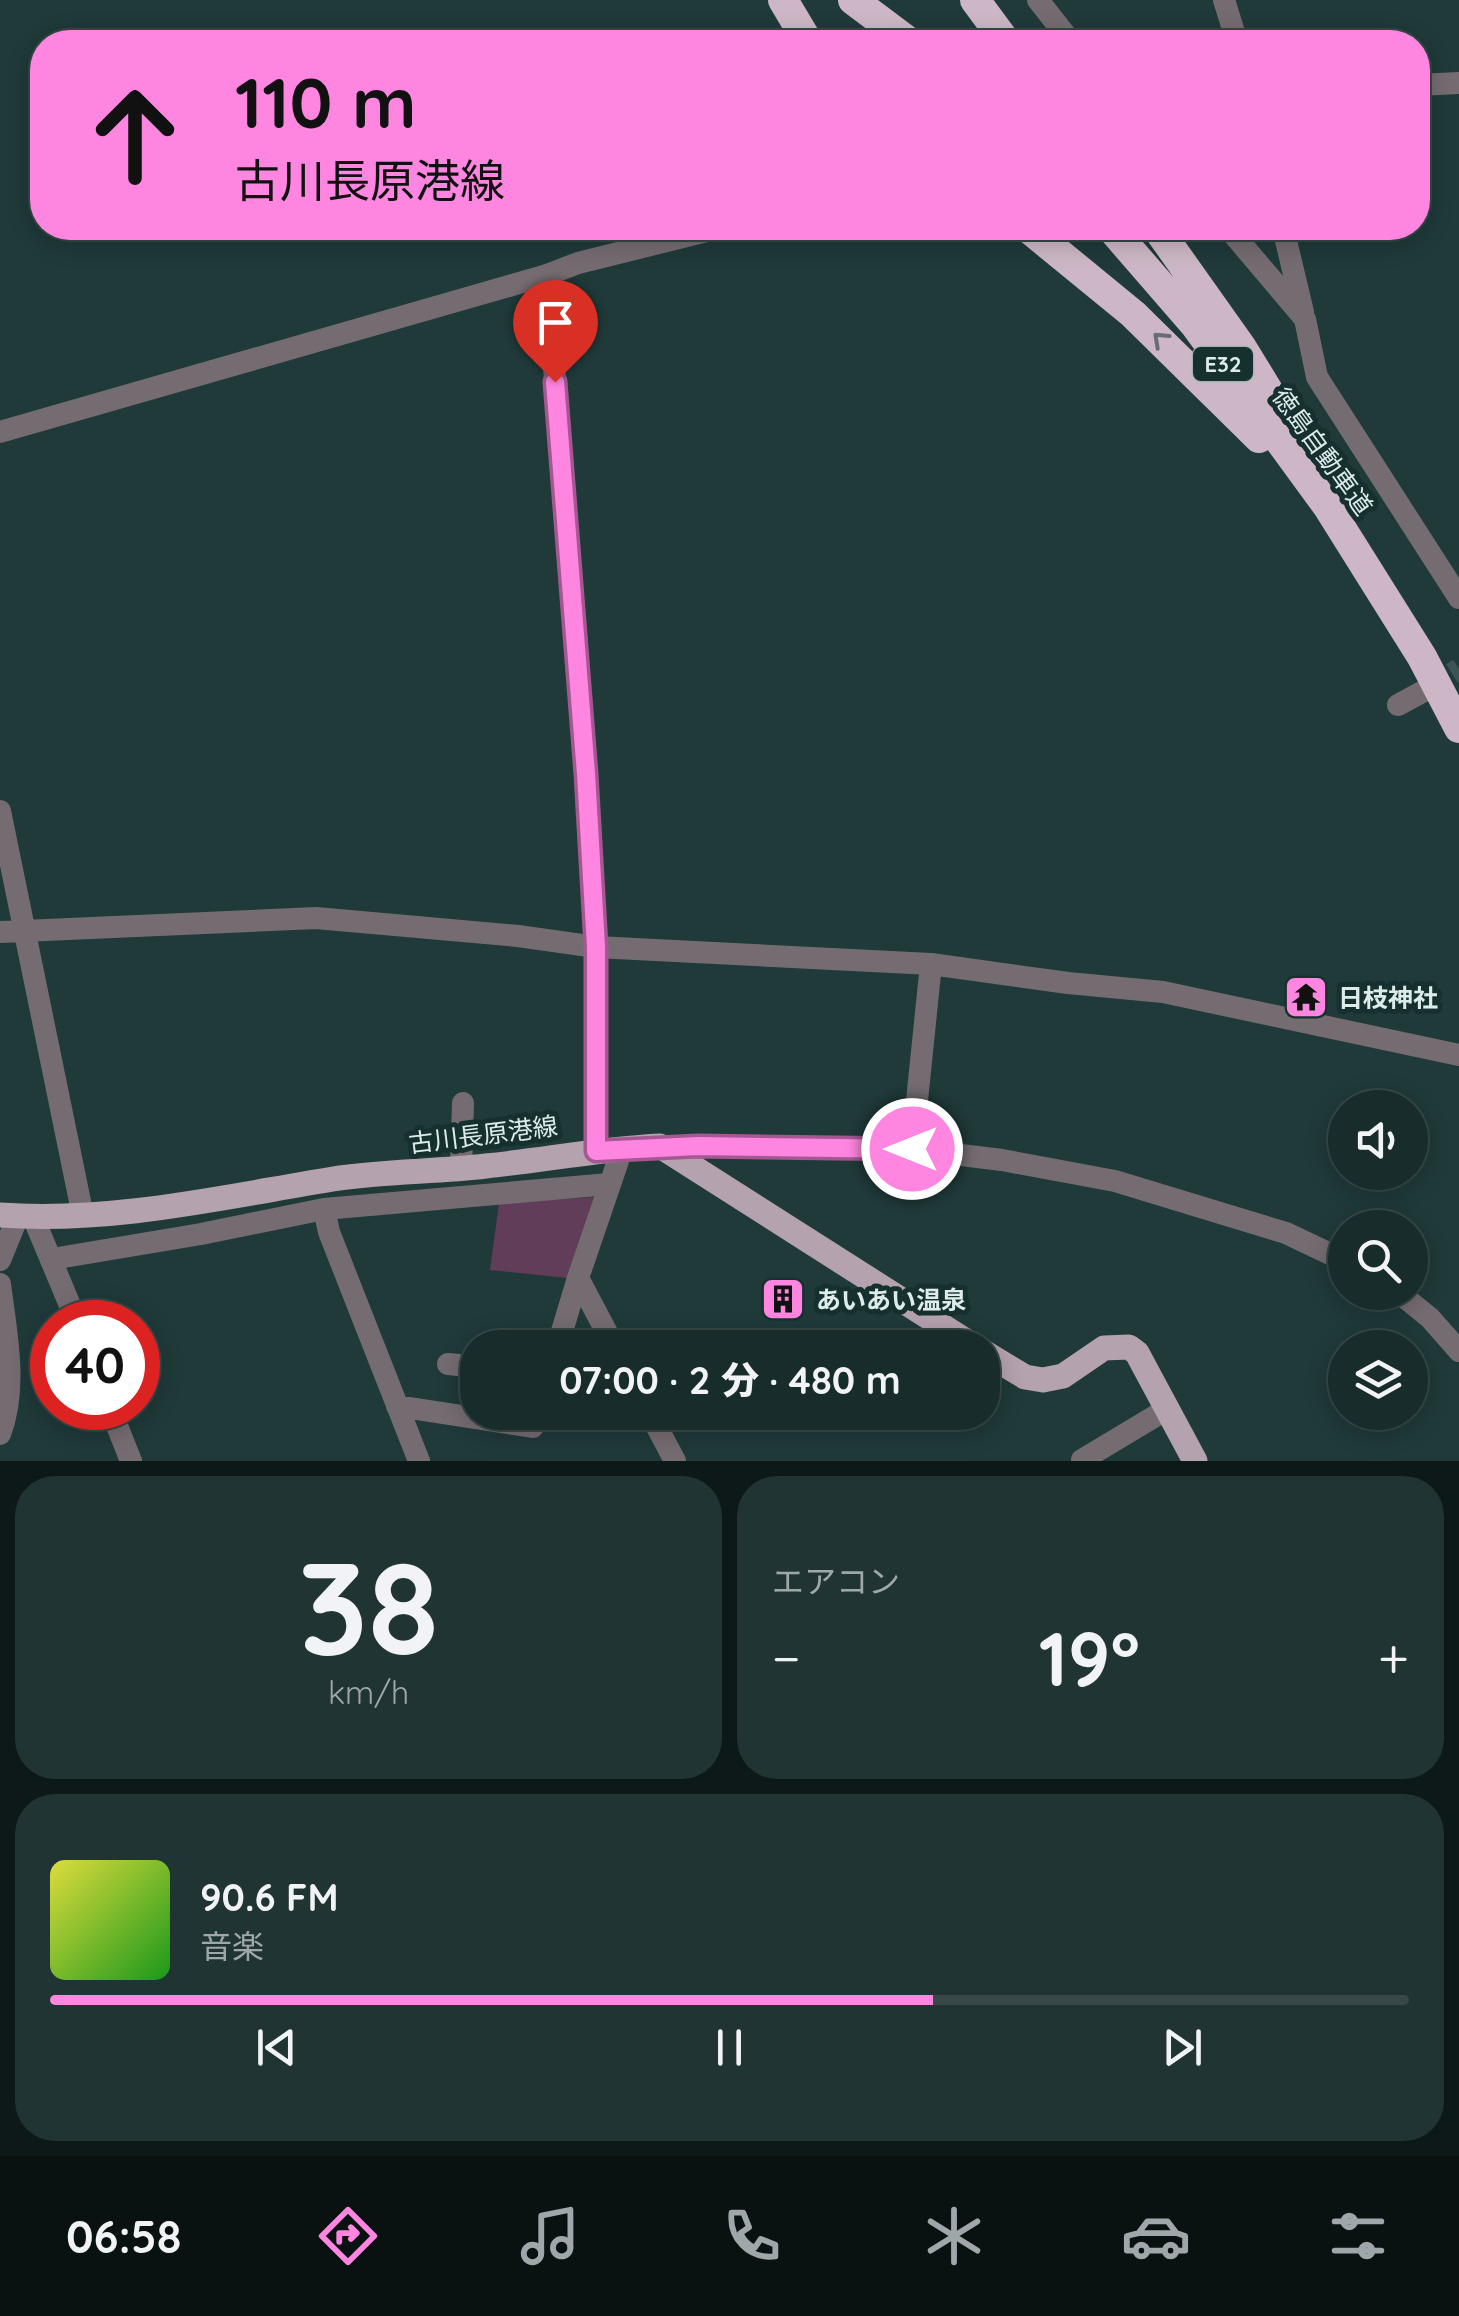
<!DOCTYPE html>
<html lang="ja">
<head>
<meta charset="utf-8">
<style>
  body { margin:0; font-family:Quicksand,"Noto Sans JP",sans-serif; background:#203433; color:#f1f3f6; height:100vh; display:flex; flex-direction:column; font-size:38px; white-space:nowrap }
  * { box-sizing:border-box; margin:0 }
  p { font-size:32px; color:#9ea7a9 }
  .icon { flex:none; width:55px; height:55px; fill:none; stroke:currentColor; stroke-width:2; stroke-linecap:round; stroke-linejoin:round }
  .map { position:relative; height:1461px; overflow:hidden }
  .sheet { display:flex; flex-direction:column; gap:15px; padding:15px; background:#0d1818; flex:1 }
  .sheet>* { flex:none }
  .top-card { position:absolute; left:30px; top:30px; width:1400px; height:210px; border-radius:40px; box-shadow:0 5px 25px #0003,0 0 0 2px #364847; background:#fe86e1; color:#111; overflow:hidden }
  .controls { position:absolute; left:1328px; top:1090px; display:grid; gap:20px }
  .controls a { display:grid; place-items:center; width:100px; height:100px; border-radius:50%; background:#172c2b; box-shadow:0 5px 25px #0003,0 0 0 2px #364847; font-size:50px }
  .speed { position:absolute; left:30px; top:1300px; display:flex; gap:20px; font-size:50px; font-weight:700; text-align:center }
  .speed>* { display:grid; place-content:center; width:130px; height:130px; border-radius:50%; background:#172c2b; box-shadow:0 5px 25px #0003,0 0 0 2px #364847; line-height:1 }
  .speed .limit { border:15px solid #d22; background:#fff; color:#111 }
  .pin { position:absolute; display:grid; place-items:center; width:85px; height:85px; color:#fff; margin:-102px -42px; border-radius:50% 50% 50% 0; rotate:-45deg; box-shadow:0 0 10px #0007 }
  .pin .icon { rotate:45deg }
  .me { position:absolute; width:110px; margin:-55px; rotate:270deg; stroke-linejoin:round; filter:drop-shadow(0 0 8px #0008) }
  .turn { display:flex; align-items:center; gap:35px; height:210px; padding:0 40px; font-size:45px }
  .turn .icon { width:130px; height:130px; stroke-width:2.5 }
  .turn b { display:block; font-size:70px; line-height:85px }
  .big { font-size:75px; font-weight:800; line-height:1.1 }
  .sheet .tile { flex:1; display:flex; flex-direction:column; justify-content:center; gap:15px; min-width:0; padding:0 35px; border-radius:40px; background:#203433 }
  .sheet .dial { align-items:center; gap:0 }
  .dial b { font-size:130px; line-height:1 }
  .song { display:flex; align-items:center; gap:30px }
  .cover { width:120px; height:120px; border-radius:15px; background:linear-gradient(135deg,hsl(60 70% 55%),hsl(120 70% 35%)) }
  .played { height:10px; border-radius:5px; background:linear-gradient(90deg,#fe86e1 65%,#364847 65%) }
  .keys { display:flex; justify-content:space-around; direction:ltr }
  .heat { display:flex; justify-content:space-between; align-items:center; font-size:55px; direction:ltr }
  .sheet .tiles { flex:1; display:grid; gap:15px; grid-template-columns:1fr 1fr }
  .tile:last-child { grid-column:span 2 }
  .trip { position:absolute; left:460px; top:1330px; width:540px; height:100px; border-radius:40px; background:#172c2b; box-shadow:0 5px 25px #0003,0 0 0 2px #364847; font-weight:800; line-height:100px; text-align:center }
  .menu { display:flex; height:160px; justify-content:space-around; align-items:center; background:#091211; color:#9ea7a9 }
  .menu .icon { width:70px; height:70px }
  .menu .selected { color:#fe86e1 }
  .menu b { font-size:45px; color:#f1f3f6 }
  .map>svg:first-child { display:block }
  .green { fill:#623d59 }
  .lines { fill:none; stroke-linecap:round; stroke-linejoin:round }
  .minor-tunnel { stroke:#3c5554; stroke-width:22; stroke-dasharray:22 11; stroke-linecap:butt }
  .minor { stroke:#756c72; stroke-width:22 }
  .major { stroke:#b4a2ae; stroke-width:25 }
  .highway { stroke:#cdb7c6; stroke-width:30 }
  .oneway { stroke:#686d73 }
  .route-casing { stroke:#a55792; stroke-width:25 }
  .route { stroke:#fe86e1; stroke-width:18 }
  .labels { text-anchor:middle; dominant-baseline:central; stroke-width:10; stroke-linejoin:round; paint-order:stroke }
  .shield { fill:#15302f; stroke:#a1b4b3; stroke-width:2.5 }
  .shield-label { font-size:22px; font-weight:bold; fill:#ddeceb }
  .street-label { font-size:25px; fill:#ddeceb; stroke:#15302f }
  .poi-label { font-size:25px; font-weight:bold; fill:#ddeceb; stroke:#15302f; text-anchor:start }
</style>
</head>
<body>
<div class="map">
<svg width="1459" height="1461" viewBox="0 0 1459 1461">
  <rect width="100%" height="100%" fill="#1f3a39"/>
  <path class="green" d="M596 1197 567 1278 490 1270 499 1203Z"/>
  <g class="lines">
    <path class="minor-tunnel" d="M1424 691 1459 669"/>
    <path class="minor" d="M1038 0 1071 42
      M1224 0 1237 42
      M1418 85 1459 83
      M1228 228 1305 319 1317 377 1459 598
      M1283 228 1303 312
      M547 275 585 774 596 947V1151
      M0 432 547 275 578 263 719 228
      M1398 705 1422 692
      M0 811 83 1216
      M0 932 316 918 518 936 596 947 931 964 1068 983 1163 992 1459 1055
      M660 1146 912 1149 1002 1160 1115 1181 1286 1233 1345 1261
      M912 1149 931 964
      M461 1169 463 1103
      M324 1209 329 1232 419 1461
      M33 1217 77 1322
      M52 1259 201 1234 324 1209 609 1184
      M0 1260 18 1216
      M0 1284C6 1332 18 1387 0 1434
      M1398 1292 1430 1318 1459 1351
      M557 1348 578 1278
      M615 1348 578 1278 618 1161V1148
      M448 1364 478 1367
      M397 1406 533 1427 537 1412
      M110 1408 131 1461
      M649 1412 675 1461
      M1082 1460 1167 1409"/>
    <path class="major" d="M0 1215C112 1223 223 1197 333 1179 383 1171 435 1172 486 1166 544 1160 601 1149 660 1146L977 1348
      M982 1351 1025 1377 1043 1380 1063 1376 1104 1348 1129 1347 1137 1353 1195 1461"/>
    <path class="highway" d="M783 0 808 42
      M853 0 909 42
      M975 0 1006 42
      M1028 228 1133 314 1259 438
      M1111 228 1195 325 1328 507 1422 657 1459 728
      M1157 228 1242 348 1286 420"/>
  </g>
  <defs><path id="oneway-chevron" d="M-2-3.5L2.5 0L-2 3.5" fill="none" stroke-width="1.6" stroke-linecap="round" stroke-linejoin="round" transform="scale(2.5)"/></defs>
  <use class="oneway" href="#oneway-chevron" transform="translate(1160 339) rotate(-137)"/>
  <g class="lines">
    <g class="route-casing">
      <path id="route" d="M555 382 586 774 596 947V1151L698 1146 912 1149"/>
    </g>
    <use href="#route" class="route"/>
  </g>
  <defs>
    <g id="temple-square" transform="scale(2.25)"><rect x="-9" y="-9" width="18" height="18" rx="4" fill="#fe86e1" stroke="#15302f"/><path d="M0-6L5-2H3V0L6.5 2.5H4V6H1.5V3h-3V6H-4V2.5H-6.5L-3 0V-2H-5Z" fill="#111"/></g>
    <g id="building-square" transform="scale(2.25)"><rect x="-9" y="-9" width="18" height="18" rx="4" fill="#fe86e1" stroke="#15302f"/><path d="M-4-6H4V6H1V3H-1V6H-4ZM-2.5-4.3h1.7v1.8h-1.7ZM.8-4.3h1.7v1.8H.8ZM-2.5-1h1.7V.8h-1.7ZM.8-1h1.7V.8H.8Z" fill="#111"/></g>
  </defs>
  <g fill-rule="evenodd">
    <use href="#temple-square" x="1306" y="997"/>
    <use href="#building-square" x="783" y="1299"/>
  </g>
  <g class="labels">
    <rect class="shield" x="1193" y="347" width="60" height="34" rx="8"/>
    <g class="shield-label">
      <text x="1223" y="364">E32</text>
    </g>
    <g class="street-label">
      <text transform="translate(1323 451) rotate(54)">徳島自動車道</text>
      <text transform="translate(483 1134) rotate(-7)">古川長原港線</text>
    </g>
    <g class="poi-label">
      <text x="1338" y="997">日枝神社</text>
      <text x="816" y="1299">あいあい温泉</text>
    </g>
  </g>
</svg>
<div class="controls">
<a><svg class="icon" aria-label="sound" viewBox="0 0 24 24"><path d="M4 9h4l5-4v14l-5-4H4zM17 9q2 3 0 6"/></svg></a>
<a><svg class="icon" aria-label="search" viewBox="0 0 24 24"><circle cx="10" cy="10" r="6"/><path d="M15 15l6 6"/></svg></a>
<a><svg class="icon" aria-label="layers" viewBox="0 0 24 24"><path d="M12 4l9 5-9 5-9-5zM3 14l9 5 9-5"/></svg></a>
</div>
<div class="speed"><div class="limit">40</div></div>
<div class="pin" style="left:555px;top:382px;background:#d93025"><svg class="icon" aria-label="arrive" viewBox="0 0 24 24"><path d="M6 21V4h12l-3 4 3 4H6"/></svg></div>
<svg class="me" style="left:912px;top:1149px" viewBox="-20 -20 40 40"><circle r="17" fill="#fe86e1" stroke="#fff" stroke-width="3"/><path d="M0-11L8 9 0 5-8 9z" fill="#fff"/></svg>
<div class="trip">07:00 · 2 分 · 480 m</div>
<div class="top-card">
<div class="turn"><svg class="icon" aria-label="ahead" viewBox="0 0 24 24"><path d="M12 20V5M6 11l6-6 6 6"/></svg><div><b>110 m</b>古川長原港線</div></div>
</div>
</div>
<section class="sheet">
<div class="tiles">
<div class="tile dial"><b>38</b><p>km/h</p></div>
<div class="tile"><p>エアコン</p>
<div class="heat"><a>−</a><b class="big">19°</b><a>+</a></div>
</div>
<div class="tile">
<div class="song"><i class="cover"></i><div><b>90.6 FM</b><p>音楽</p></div></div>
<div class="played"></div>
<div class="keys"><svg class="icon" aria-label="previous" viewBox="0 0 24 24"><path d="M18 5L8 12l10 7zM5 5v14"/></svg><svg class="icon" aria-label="pause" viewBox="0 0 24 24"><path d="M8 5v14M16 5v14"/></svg><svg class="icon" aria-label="next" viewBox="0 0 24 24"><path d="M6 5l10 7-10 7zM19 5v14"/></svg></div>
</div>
</div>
</section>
<nav class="menu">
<b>06:58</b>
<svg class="icon selected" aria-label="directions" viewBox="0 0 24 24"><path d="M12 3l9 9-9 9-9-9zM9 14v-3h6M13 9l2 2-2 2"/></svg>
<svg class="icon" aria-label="music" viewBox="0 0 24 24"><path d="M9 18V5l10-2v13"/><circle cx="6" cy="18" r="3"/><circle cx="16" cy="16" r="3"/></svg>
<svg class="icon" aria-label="phone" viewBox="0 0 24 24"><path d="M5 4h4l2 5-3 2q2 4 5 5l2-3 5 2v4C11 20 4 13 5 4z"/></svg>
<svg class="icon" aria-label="climate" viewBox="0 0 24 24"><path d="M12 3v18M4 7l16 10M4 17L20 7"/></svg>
<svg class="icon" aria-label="car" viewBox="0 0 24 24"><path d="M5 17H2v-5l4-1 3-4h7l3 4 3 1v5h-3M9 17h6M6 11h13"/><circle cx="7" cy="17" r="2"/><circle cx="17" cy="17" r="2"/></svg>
<svg class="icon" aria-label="filters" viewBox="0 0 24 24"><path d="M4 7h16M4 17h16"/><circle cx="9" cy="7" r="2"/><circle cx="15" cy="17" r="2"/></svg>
</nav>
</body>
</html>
